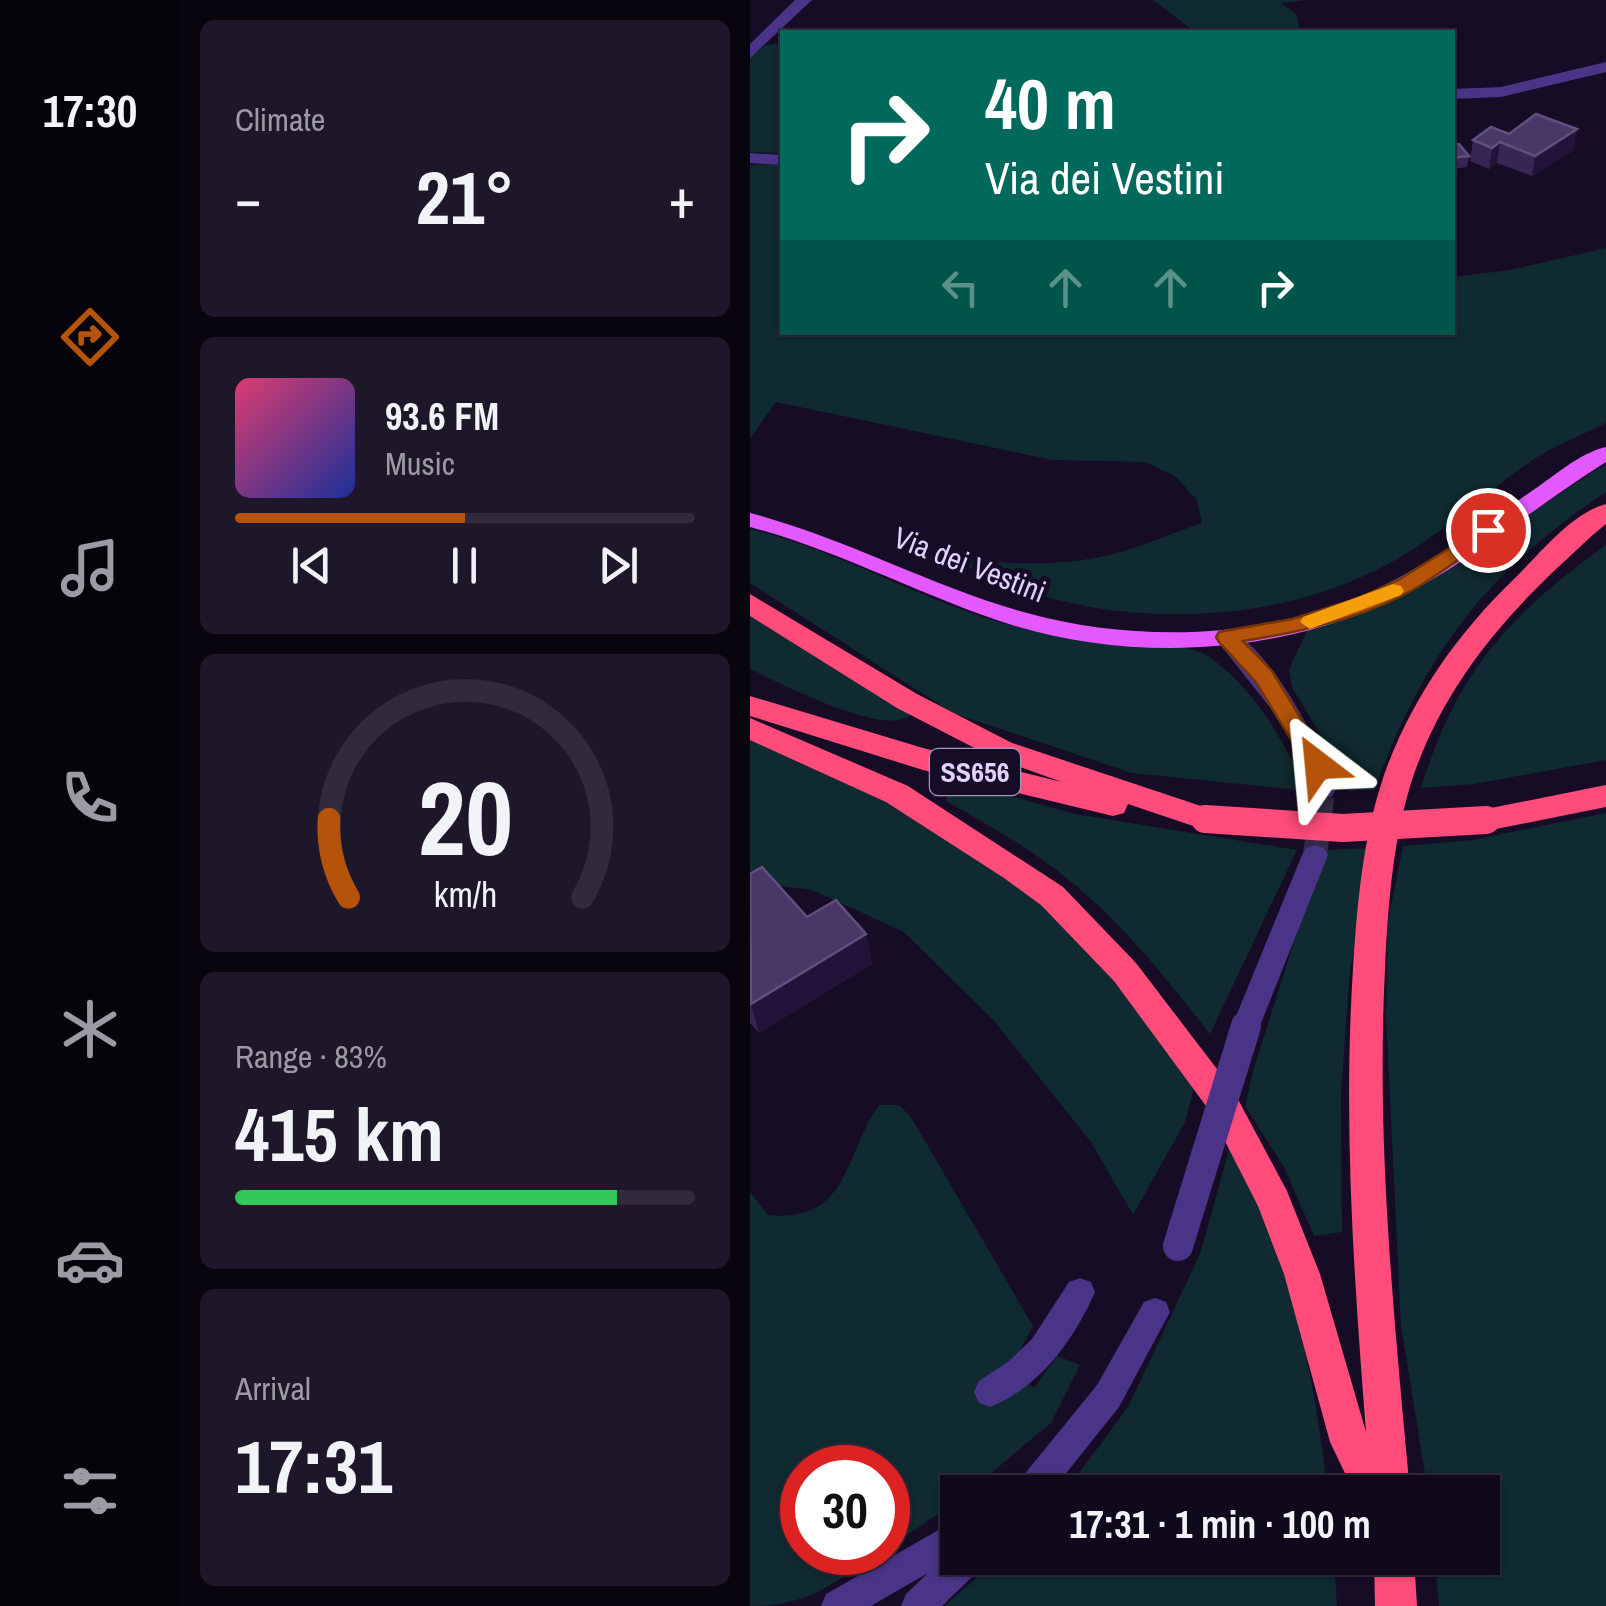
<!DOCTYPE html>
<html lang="en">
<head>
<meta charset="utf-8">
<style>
  body { margin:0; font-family:"Archivo Narrow",sans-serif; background:#1e1729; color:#f1f3f6; height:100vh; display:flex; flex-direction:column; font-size:38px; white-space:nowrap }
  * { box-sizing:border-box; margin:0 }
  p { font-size:32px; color:#9c9aa3 }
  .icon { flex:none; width:55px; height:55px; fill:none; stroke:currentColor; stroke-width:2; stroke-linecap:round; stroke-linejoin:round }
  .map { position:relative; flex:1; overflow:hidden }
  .details { display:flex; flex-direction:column; gap:20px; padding:20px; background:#09050f; width:570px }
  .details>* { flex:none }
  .hud { position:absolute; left:30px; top:30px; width:675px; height:305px; border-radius:0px; box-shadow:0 2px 8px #0004,0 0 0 2px #302a3b; background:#00695c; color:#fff; overflow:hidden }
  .speed { position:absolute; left:30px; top:1445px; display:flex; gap:20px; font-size:50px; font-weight:700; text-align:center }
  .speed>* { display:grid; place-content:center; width:130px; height:130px; border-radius:50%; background:#10091c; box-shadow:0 2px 8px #0004,0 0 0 2px #302a3b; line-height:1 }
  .speed .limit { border:15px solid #d22; background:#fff; color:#111 }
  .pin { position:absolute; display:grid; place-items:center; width:85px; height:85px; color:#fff; margin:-42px; border:5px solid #fff; border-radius:50%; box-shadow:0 2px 10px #0007 }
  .me { position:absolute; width:110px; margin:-55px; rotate:331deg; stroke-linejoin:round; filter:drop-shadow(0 0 8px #0008) }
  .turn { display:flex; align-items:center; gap:35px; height:210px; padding:0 40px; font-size:45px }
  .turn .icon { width:130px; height:130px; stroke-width:2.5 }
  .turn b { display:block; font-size:70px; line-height:85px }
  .lanes { display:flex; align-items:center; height:95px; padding:0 40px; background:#0003; justify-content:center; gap:50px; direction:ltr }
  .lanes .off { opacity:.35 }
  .big { font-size:75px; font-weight:700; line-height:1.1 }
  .details .tile { flex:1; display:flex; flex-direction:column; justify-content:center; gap:15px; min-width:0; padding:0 35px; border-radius:15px; background:#1e1729 }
  .details .dial { align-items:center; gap:0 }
  .dial svg { height:260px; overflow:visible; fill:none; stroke:#302a3b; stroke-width:7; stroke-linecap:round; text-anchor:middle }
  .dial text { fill:#f1f3f6; stroke:none }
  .song { display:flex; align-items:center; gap:30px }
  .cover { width:120px; height:120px; border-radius:15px; background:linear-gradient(135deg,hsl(340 70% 55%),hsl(230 70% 35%)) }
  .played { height:10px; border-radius:5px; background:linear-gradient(90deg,#b45309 50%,#302a3b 50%) }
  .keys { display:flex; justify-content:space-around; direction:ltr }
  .heat { display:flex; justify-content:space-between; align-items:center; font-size:55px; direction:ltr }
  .charge { height:15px; border-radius:8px; background:linear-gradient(90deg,#34c759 83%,#302a3b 0) }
  .trip { position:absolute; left:190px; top:1475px; width:560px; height:100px; border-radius:0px; background:#10091c; box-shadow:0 2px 8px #0004,0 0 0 2px #302a3b; font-weight:700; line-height:100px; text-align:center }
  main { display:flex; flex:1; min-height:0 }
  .tab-bar { display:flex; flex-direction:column; width:180px; justify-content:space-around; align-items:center; background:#06040b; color:#9c9aa3 }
  .tab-bar .icon { width:70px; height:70px }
  .tab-bar .active { color:#b45309 }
  .tab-bar b { font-size:45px; color:#f1f3f6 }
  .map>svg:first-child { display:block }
  .green { fill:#0f2a30 }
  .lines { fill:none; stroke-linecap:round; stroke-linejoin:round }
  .minor-tunnel { stroke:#342a46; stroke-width:24; stroke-dasharray:24 11; stroke-linecap:butt }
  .minor { fill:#493488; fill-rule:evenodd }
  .major { fill:#e458ff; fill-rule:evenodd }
  .highway { fill:#ff4c7b; fill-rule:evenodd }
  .minor-bridge { stroke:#493488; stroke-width:30 }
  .highway-bridge { stroke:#ff4c7b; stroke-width:28 }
  .wall { fill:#382455 }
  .shaded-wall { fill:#23133a }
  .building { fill:#4a3767; stroke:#614f7f; stroke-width:2.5 }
  .route { fill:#b45309; stroke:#753606; stroke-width:2.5 }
  .slow { fill:#f59e0b }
  .labels { text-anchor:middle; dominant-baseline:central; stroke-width:10; stroke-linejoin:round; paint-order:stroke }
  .shield { fill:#160c25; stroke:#a396be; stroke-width:2.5 }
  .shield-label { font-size:28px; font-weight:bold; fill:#e0d1ff }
  .street-label { font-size:30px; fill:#e0d1ff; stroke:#160c25 }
</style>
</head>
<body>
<main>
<nav class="tab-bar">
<b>17:30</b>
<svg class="icon active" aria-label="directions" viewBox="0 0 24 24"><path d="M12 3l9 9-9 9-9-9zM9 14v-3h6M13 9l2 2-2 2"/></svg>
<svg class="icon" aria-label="music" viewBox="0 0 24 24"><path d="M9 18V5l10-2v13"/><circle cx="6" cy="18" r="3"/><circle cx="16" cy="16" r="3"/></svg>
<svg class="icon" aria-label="phone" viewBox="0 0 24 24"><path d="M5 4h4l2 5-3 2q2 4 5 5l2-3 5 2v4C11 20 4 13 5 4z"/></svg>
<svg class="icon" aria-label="climate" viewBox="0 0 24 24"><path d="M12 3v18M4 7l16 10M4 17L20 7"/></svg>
<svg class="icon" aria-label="car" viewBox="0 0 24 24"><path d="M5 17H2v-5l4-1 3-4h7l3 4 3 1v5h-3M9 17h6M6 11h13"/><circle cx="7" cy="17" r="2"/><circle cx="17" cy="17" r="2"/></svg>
<svg class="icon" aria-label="filters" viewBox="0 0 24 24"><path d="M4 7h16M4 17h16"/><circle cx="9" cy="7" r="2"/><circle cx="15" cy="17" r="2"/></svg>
</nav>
<section class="details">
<div class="tile"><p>Climate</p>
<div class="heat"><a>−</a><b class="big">21°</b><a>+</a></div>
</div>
<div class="tile">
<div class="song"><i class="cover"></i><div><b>93.6 FM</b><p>Music</p></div></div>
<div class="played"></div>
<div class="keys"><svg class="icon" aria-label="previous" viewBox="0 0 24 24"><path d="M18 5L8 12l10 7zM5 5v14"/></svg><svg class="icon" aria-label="pause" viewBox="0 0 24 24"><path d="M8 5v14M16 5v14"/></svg><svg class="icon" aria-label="next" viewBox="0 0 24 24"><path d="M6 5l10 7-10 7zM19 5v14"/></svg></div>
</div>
<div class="tile dial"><svg viewBox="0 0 100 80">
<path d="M14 69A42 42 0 1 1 86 69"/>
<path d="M14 69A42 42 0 0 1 8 45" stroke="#b45309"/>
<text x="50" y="56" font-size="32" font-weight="700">20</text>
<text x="50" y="72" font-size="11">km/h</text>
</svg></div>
<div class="tile"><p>Range · 83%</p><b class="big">415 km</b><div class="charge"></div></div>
<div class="tile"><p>Arrival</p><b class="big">17:31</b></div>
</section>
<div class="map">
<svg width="856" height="1606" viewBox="0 0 856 1606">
  <rect width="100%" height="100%" fill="#160c25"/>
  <path class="green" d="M403 0H556L531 3 547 15 550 32H445Z
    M32 43V153L0 152V57L16 45Z
    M32 164V332H702L703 277 760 270 856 248V423C836 433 814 442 794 453 746 482 706 523 659 552 526 635 333 634 199 557 254 564 316 568 371 552 398 544 425 532 452 523L447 500 425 476 395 462 302 460 26 402 0 439V165Z
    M856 464V492C735 572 674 655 624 790L599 791 595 777 542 687 539 669 558 629 648 598Z
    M0 529C94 551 178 606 272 628 294 634 317 639 339 641 372 646 432 638 459 657 505 688 534 743 558 791L382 773 203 713 0 583Z
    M856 545V760L724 784 671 788C707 671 758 616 856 545Z
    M0 616 161 715C134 738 30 683 0 669Z
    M0 733 145 800 294 900 447 1077 435 1122 383 1215 341 1142 244 1021 154 932 62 890 0 882Z
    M205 781 326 814 547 850 460 1034C418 980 373 924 319 880 282 849 238 825 196 801Z
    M856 813V1606H689L685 1558H732V1492H678L651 1326 636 1017 638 921 653 846 722 840Z
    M625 848 600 970 591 1093 592 1232 564 1236 534 1167 495 1106 503 1071 573 850Z
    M129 1105H149L161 1117 283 1326 260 1369 284 1388 307 1356 330 1365 301 1423 218 1492H208L207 1501 138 1548V1468H52V1552L130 1553C81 1584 60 1606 0 1606V1192L18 1215C100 1223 94 1154 129 1105Z
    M480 1146C542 1250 563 1374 578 1492H315L378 1407 450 1254Z
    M250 1558H584L587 1606H194Z"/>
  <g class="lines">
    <path class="minor-tunnel" d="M565 855 573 791"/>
    <path class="minor" d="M45 0H62L0 58V44Z
      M856 62V72L751 97 702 99V89L751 87Z
      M0 153 32 155V165L0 163Z
      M476 629C517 641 575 751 585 791L582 797H564L538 730 464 637Z
      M565 845 574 848 578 855 510 1026 506 1034 496 1037 486 1034 482 1026 552 855 556 848Z
      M330 1278 341 1282 345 1292C324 1340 290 1387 240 1407L229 1403 224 1392 229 1381 259 1361 282 1339 319 1282Z
      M405 1298 416 1302 420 1312 369 1407 301 1492H265L269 1481 347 1385 394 1302Z
      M208 1519V1558H234L229 1570 192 1606H151L156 1594 178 1573 121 1606H71L76 1594Z"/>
    <path class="major" d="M856 447V462C792 502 733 552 667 588 547 653 393 665 262 625 173 597 91 551 0 527V513C96 538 182 587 277 613 382 642 511 640 612 596 672 570 725 530 779 493 802 478 829 453 856 447Z"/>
    <path class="highway" d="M856 504V524C838 538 822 555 805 570 743 629 693 692 664 774 643 836 638 904 635 969 626 1144 644 1318 660 1492H604L580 1442 534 1274 508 1206 459 1110 364 981 291 905 254 878 136 802 0 740V718L158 786 313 887 386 963 483 1090 537 1191 570 1274 616 1432C604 1278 593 1124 603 969 607 904 613 837 634 775 661 700 706 635 763 580 788 556 821 513 856 504Z
      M0 594 167 694 262 743 466 811 470 819 466 827 455 830 378 804 374 813 363 816 173 770 0 716V696L173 748 312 782 242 757 147 708 0 616Z
      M856 785V807L736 831 725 828 721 820 725 812 736 809Z
      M624 1558H664L667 1606H625Z"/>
    <path class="minor-bridge" d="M428 1246 496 1026"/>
    <path class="highway-bridge" d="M455 819 593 828 736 820"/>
  </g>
  <path class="wall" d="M759 134 824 150 782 176 747 163 739 169 720 161 723 140Z
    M702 145 719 156 717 167 702 169Z
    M0 874 57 917 116 934 122 964 9 1033 0 1023Z"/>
  <path class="shaded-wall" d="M827 129 824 150 782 176 785 156Z
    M750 142 747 163 739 169 742 148Z
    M116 934 122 964 9 1033 1 1004Z"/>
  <path class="building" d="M786 114 827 129 785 156 750 142 742 148 723 140 741 127 759 134Z
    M709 144 719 156 702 158V145Z
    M12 867 57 917 86 900 116 934 1 1004 0 874Z"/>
  <path class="route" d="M738 524 745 526V535C718 552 693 572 666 588 614 618 551 632 493 641L522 671 579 765 568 773 560 771 506 682 469 642 466 637 469 632 542 619 609 598 650 579Z"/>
  <path class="slow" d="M643 584 651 586 654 591 651 595 560 629 550 622 553 617Z"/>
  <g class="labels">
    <rect class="shield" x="180" y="749" width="90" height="46" rx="8"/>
    <g class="shield-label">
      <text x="225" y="772">SS656</text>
    </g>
    <g class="street-label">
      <text transform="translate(220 564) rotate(21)">Via dei Vestini</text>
    </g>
  </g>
</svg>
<div class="speed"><div class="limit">30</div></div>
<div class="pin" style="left:738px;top:530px;background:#d93025"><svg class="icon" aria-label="arrive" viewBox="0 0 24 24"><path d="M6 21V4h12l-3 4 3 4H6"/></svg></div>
<svg class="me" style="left:568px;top:765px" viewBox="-20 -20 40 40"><path d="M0-17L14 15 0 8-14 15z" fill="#b45309" stroke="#fff" stroke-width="4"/></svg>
<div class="trip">17:31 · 1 min · 100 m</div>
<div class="hud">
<div class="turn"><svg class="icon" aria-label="right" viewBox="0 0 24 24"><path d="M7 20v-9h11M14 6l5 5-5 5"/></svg><div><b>40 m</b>Via dei Vestini</div></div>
<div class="lanes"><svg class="icon off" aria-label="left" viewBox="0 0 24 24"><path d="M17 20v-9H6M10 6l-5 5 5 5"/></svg><svg class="icon off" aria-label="ahead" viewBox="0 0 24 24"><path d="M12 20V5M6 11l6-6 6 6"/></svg><svg class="icon off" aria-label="ahead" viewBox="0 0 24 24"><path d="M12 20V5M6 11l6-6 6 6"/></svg><svg class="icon" aria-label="right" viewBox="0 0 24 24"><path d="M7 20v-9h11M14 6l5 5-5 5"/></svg></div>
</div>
</div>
</main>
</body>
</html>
